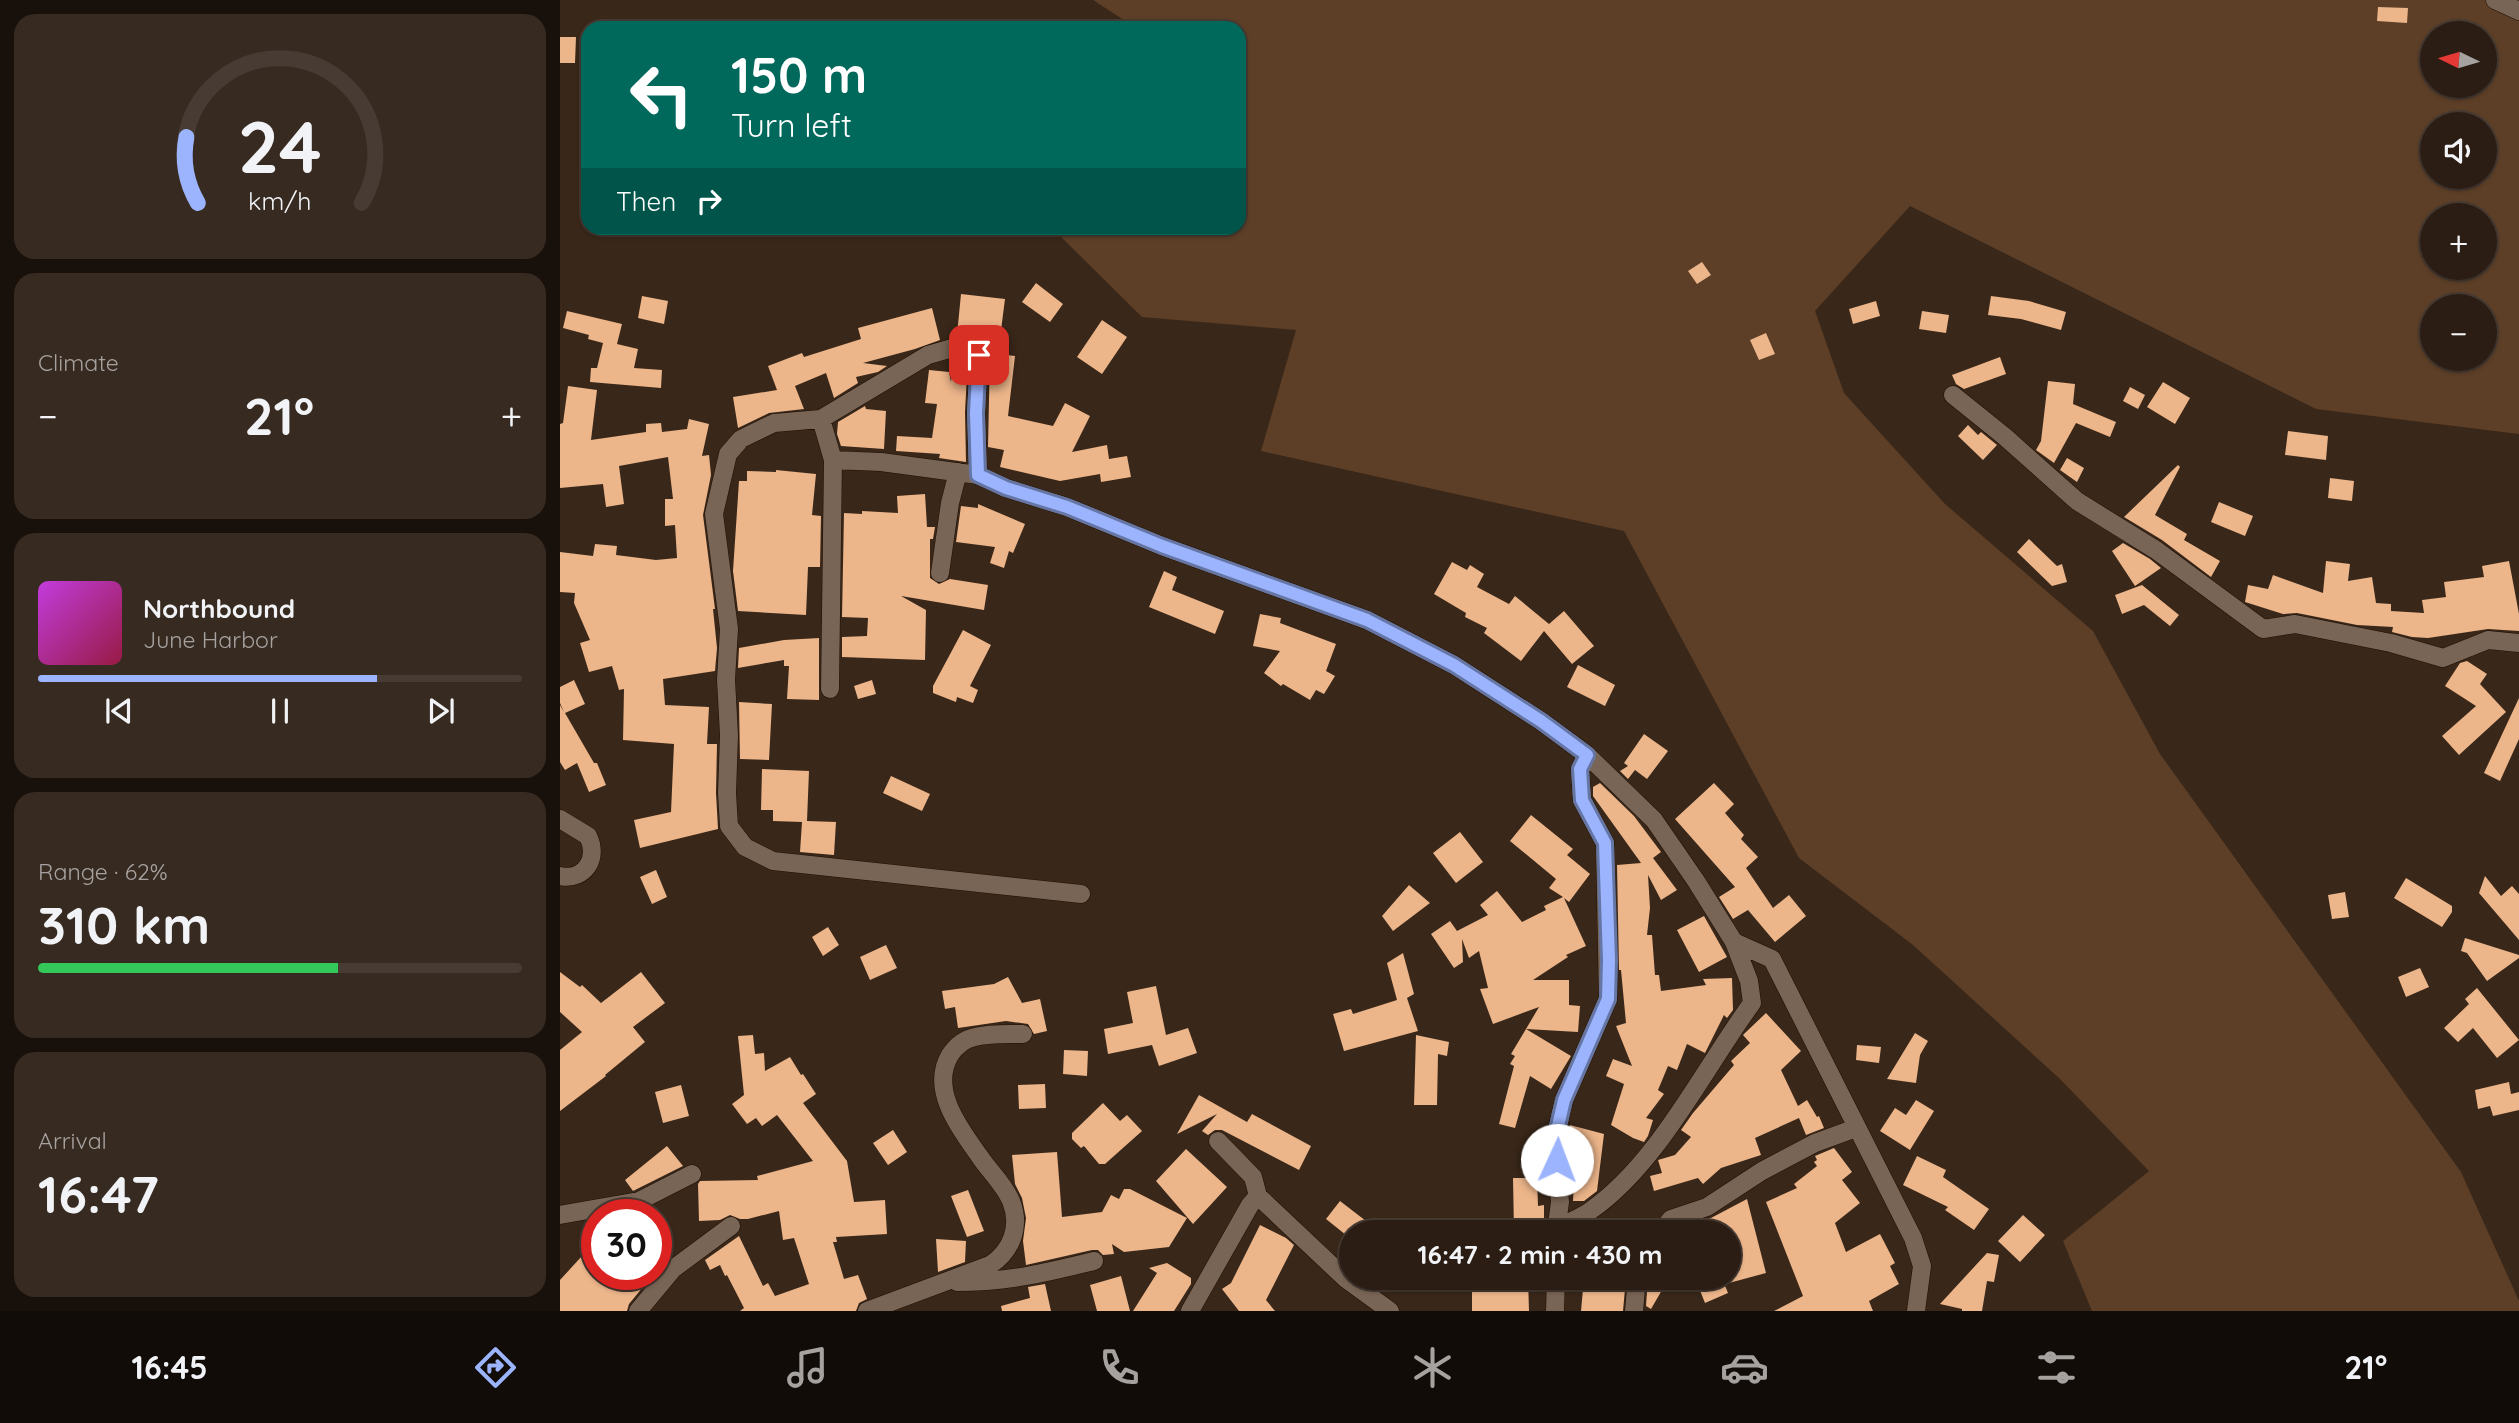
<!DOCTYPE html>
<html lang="en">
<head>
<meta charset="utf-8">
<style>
  body { margin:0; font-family:Quicksand,sans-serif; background:#372a21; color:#f1f3f6; height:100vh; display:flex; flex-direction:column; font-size:26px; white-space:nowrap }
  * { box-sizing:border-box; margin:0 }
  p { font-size:23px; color:#a6a2a0 }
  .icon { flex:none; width:38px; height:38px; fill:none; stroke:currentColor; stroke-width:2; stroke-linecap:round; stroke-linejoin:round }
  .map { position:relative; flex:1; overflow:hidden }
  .side { display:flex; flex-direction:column; gap:14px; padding:14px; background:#18100a; width:560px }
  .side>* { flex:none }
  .hud { position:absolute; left:21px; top:21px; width:665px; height:214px; border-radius:21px; box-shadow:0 2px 5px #0004,0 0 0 2px #473b33; background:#00695c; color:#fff; overflow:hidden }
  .needle { width:46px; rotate:275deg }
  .fabs { position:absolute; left:1860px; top:21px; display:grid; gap:14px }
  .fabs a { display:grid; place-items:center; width:77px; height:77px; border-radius:50%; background:#2b1d13; box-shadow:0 2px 5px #0004,0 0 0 2px #473b33; font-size:35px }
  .speed { position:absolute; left:21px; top:1199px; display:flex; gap:14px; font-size:35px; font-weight:700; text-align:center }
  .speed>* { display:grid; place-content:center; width:91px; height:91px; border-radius:50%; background:#2b1d13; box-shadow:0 2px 5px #0004,0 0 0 2px #473b33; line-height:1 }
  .speed .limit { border:10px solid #d22; background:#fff; color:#111 }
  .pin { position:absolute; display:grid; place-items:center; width:60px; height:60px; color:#fff; margin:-30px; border-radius:14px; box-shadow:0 4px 10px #0006 }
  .me { position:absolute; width:77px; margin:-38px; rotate:2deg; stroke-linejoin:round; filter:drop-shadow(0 0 5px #0008) }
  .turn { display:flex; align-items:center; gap:24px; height:147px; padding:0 35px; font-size:32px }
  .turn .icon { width:91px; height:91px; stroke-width:2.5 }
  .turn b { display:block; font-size:49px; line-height:60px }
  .then { display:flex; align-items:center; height:66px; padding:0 35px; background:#0003; gap:14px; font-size:26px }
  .big { font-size:52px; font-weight:700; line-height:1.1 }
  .side .widget { flex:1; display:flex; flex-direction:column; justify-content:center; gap:10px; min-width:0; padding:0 24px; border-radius:21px; background:#372a21 }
  .side .dial { align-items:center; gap:0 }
  .dial svg { height:182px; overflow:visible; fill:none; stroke:#473b33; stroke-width:7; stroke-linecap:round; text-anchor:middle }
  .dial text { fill:#f1f3f6; stroke:none }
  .song { display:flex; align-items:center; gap:21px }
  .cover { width:84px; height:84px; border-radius:10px; background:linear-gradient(135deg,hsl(290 70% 55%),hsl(340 70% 35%)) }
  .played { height:7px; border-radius:4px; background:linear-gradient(90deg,#9cb4fd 70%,#473b33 70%) }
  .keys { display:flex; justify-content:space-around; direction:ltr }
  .heat { display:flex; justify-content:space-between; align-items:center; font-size:38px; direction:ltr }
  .charge { height:10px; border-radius:5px; background:linear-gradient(90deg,#34c759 62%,#473b33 0) }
  .trip { position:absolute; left:779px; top:1220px; width:402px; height:70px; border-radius:35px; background:#2b1d13; box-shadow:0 2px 5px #0004,0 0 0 2px #473b33; font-weight:700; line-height:70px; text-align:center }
  .menu { display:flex; height:112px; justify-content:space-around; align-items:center; background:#110c08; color:#a6a2a0 }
  .menu .icon { width:49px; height:49px }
  .menu .active { color:#9cb4fd }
  .menu b { font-size:32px; color:#f1f3f6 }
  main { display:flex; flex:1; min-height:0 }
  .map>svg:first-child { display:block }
  .green { fill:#5d3f27; fill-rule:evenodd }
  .building { fill:#ecb58a }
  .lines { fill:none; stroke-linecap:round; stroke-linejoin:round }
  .street-casing { stroke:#1f0f03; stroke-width:19 }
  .secondary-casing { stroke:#1f0f03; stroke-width:19 }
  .street { stroke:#796555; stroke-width:18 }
  .secondary { stroke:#796555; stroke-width:18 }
  .route-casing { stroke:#6575a4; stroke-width:18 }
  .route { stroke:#9cb4fd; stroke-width:12 }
</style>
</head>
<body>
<main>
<section class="side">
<div class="widget dial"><svg viewBox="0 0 100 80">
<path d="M14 69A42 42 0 1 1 86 69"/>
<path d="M14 69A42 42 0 0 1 9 40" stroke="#9cb4fd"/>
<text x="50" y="56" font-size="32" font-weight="700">24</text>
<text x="50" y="72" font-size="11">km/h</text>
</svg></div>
<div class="widget"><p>Climate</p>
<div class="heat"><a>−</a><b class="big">21°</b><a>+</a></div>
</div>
<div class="widget">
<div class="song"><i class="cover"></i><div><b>Northbound</b><p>June Harbor</p></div></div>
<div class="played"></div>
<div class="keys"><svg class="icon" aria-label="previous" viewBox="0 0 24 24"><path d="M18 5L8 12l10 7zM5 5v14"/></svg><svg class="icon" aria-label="pause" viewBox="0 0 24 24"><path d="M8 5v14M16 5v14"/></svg><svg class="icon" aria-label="next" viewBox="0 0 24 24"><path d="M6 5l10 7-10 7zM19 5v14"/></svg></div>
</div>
<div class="widget"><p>Range · 62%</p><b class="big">310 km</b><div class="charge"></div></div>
<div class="widget"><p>Arrival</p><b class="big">16:47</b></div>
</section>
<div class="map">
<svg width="1959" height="1311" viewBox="0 0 1959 1311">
  <rect width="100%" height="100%" fill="#392719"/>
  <path class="green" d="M533 0H1959V434L1756 409 1350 206 1255 311 1284 393 1385 504 1533 631 1600 754 1901 1172 1959 1301V1311H1532L1503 1241 1589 1171 1500 1079 1353 945 1239 858 1064 531 701 451 736 330 582 317 498 234 497 228H679V28H565L567 22ZM1872 33H1925V86H1872ZM1872 124H1925V177H1872ZM1872 215H1925V268H1872ZM1872 306H1925V359H1872Z"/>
  <path class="building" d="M1818 7 1848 8 1847 23 1817 21Z
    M0 37H16L15 63H0Z
    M1142 262 1151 275 1137 284 1128 271Z
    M476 283 503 304 490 322 462 302Z
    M401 294 445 299 439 346 425 345 417 337 406 334 397 335Z
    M82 296 108 301 104 324 78 318Z
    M1431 296 1469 301 1506 312 1501 330 1461 319 1428 315Z
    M1316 301 1320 316 1293 324 1289 309Z
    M372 308 380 340 355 349 303 363 327 366 318 372 296 377 298 383 274 398 266 373 235 386 244 409 209 413 178 428 173 397 217 390 208 366 242 353 244 357 301 339 298 328Z
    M7 311 62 324 57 344 78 349 74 368 102 370 101 388 30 382 31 368H37L43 343 28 339 29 335 3 328Z
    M1362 311 1389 315 1386 333 1359 329Z
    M542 320 567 337 542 374 517 357Z
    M1206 333 1215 354 1199 360 1190 340Z
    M430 353 455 356 448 416 493 426 505 403 530 416 512 452 547 445 549 459 567 456 571 477 541 482 540 474 500 481 440 467 444 450 428 447Z
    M1440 357 1446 374 1404 389 1396 384 1392 375Z
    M369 370 389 372 391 382 392 373 407 374 405 412 406 462 379 458 380 454 336 451 337 436 372 438 377 404 365 403Z
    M1488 381 1515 384 1513 404 1556 422 1550 437 1516 423 1494 463 1476 450 1481 441Z
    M1603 382 1630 398 1615 424 1587 407Z
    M8 386 37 390 31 440 86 432V424L101 423 102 432 127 429 129 419 149 424 142 456 149 455 151 475 143 515 155 609H153L157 648 155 671 103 679 105 705 149 707 147 744H157L156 793 158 829 80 848 74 820 111 812 114 744 63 740 64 689 59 690 52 666 29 672 20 643 30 640 14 603 15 593 0 592V552L33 556 35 544 57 546 56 555 96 560 117 558 115 525 105 526V499H113L108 457 59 466 64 504 46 507 43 484 0 488V424L3 423Z
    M1570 387 1585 395 1578 409 1563 401Z
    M305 406 306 409 326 411 324 449 281 446 277 434 278 422Z
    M1408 425 1418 435 1421 432 1437 445 1423 460 1398 436Z
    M1728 431 1768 436 1766 460 1725 455Z
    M1507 458 1524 468 1517 482 1500 470Z
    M1618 465 1620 467 1595 515 1627 534 1624 540 1660 561 1651 577 1602 540 1564 517Z
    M216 470 256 474 252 515 261 516 260 567H248L246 615 178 611 173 571 179 481H187V471L216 472Z
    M1770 478 1794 481 1792 501 1768 498Z
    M365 494 367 527H375L373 539H370V578L379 584 390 579 428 585 424 610 341 596 366 610 365 660 282 657V637L307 636 308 618 282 617 284 513 302 514V511L338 513 337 496Z
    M1659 502 1693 516 1685 536 1651 522Z
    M418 504 465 524 453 553 449 551 444 568 430 563 435 547 396 542 401 506 418 508Z
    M1469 539 1497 566 1502 564 1507 582 1492 586 1457 552Z
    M1563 543 1590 559 1601 568 1575 586 1552 551Z
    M1766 561 1790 564 1788 581 1812 577 1816 603 1831 604V611L1864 613 1862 600 1886 597 1884 582 1924 577 1922 566 1949 561 1959 614V631L1928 629 1868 638 1852 637 1832 632 1833 627 1797 625 1737 613 1723 614 1685 602 1688 585 1708 589 1713 575 1763 593Z
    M892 562 907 570 910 565 924 574 917 587 949 604 955 596 989 624 1004 611 1034 646 1012 664 984 631 961 661 924 633 927 628 905 617 906 613 874 594Z
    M604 571 617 577 612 590 664 611 655 634 589 607Z
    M1582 585 1619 615 1610 626 1584 605 1562 614 1555 595Z
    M700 614 721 618 720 623 776 644 766 671 775 676 764 694 756 690 750 700 723 684 721 686 704 673 720 651 693 646Z
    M403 630 431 645 410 686 418 690 413 703 397 697 396 702 373 693V686Z
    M259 638V700L227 699 229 666H224V660L178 668 179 648 224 640Z
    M1907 661 1927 674 1920 684 1946 712 1899 755 1882 736 1916 706 1885 686 1900 663Z
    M1018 665 1055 685 1045 706 1007 687Z
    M14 680 25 704 5 713 34 763H37L46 785 29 792 17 763 5 770 0 762V705L4 712 0 703V687Z
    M312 680 316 694 298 699 294 686Z
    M1959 698V739L1940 781 1924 773Z
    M179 702 212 704 209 760 180 759Z
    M1084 734 1108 751 1087 779 1075 770 1068 779 1060 771 1068 766 1064 763Z
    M202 769 249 771 247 821 276 822 274 855 240 852 242 822 213 821V810H201Z
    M331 776 370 794 362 811 323 793Z
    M1040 783 1074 816 1101 852 1093 858 1117 890 1101 900 1088 875 1090 908 1087 935H1092L1095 975H1099L1101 991 1146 985 1143 979 1172 978 1173 1010 1167 1018 1164 1015 1145 1053 1127 1044 1117 1070 1108 1066 1098 1090 1104 1094 1086 1118 1093 1120 1088 1136 1084 1142 1073 1138 1051 1125 1064 1084 1046 1076 1053 1059 1072 1066 1056 1026 1066 1023 1061 970H1059L1057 865 1081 863 1033 796V787Z
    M1154 783 1174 804 1165 813 1184 835 1181 839 1198 857 1186 868 1213 908 1229 895 1246 916 1215 942 1188 910 1173 919 1159 897 1175 887 1115 819Z
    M971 815 1013 849 1007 855 1030 874 1009 902 1004 898 1026 946 1006 955 1008 957 973 980H1009V1005L1020 1006 1018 1032 966 1029 979 1007 933 1024 920 989 928 988 919 951 909 958 902 939 903 962 894 968 871 934 890 921 897 931 928 915 920 905 937 891 962 922 986 910 984 906 1003 897 989 888 996 879 950 841Z
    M900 832 923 862 896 883 873 853Z
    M96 870 107 897 92 904 80 877Z
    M1925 876 1941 896 1952 886 1959 894V940L1919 893Z
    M1846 878 1892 906V912L1882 927 1834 898Z
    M849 885 870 903 833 931 822 916Z
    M1785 892 1789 917 1772 919 1768 895Z
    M1144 916 1167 957 1139 972 1117 930Z
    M268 927 279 945 263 956 252 937Z
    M1905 938 1959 955V958L1927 981 1907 953 1901 951Z
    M326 945 337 968 310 980 300 957Z
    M843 953 854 994 847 998 858 1031 784 1051 773 1014 791 1009 793 1014 837 1000 827 963Z
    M1860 968 1869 987 1846 997 1838 977Z
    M0 972 20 987 22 985 41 1003 81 972 105 1003 73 1027 85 1042 45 1075 46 1076 0 1111V1050L22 1032 0 1012Z
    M448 977 462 1003 480 999 487 1031 474 1034 468 1024 446 1021 398 1028 395 1007 385 1009 382 991 434 984Z
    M596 986 606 1035 628 1028 637 1053 599 1066 592 1045 548 1054 544 1029 573 1023 567 992Z
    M1917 988 1959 1040 1937 1058 1913 1028 1898 1042 1884 1028 1909 1004 1905 999Z
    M1206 1013 1241 1051 1221 1070 1238 1106 1247 1100 1257 1117 1259 1116 1264 1128 1246 1135 1239 1118 1195 1138 1201 1155 1161 1168 1143 1184 1138 1178 1094 1191 1090 1176 1102 1173 1098 1160 1115 1155 1131 1137 1121 1130 1133 1113 1174 1065 1171 1061 1190 1043 1183 1035 1185 1033Z
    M966 1029 1011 1056 991 1089 970 1076 955 1128 939 1124 954 1066 950 1064 955 1056 951 1054Z
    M1355 1033 1368 1041 1360 1055 1356 1083 1327 1079Z
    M193 1035 195 1054 204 1053 205 1071 230 1057 241 1075 243 1074 256 1094 243 1103 287 1161 294 1202 325 1200 327 1234 276 1237 277 1242H273L284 1279 298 1275 307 1299 299 1303 296 1311H180L184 1308 167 1275 165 1276 160 1265 150 1270 145 1260 179 1236 203 1286 208 1283 215 1296 249 1284 234 1238 223 1240 219 1211 188 1219H180L170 1215 160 1220 139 1221 138 1184 140 1181 198 1180 197 1176 253 1161 217 1115 202 1126 196 1118 187 1124 172 1104 184 1095 178 1036Z
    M856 1035 889 1042 887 1056 878 1054 877 1105H854Z
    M1297 1045 1321 1047 1319 1063 1296 1060Z
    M504 1050 528 1051 527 1076 503 1074Z
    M1949 1082 1951 1094 1959 1092V1110L1933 1116 1930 1106 1918 1109 1915 1090Z
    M485 1084 486 1108 459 1109 458 1085Z
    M121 1085 129 1116 103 1123 95 1092Z
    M639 1095 687 1122 692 1114 751 1146 739 1170 662 1130H655L648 1135 642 1131 657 1114 617 1134Z
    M1356 1100 1374 1111 1350 1150 1320 1131 1335 1108 1346 1115Z
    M543 1103 560 1121 567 1115 582 1131 545 1164H539L524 1146 521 1148 512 1139V1133Z
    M1010 1125 1044 1134 1037 1191 1024 1201H1013L1015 1161 1008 1160 1006 1140Z
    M333 1130 347 1152 328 1165 313 1143Z
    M107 1146 123 1166 73 1191 65 1180Z
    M1274 1148 1292 1172 1282 1180 1300 1203 1275 1223 1286 1252 1320 1234 1335 1263 1330 1266 1339 1284 1309 1301 1313 1311H1214L1243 1296 1206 1202 1237 1188 1234 1184 1257 1166 1254 1162 1257 1160 1255 1156Z
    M626 1149 667 1187 633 1224 596 1181Z
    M497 1152 502 1217 542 1212 551 1195 559 1199 564 1189H570L627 1218 609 1247 564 1252 552 1244 554 1254 543 1255 538 1250H532L466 1265 463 1241 466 1218 462 1198 455 1184 452 1155Z
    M1357 1156 1386 1170 1383 1177 1429 1209 1414 1230 1385 1210 1388 1207 1343 1185Z
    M953 1178H977L978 1206 984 1205V1223H974V1232H954Z
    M408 1190 424 1231 407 1237 391 1196Z
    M1187 1199 1206 1273 1169 1283V1232H1115L1151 1218Z
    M780 1201 806 1221 798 1232H791V1239L766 1219Z
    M1463 1215 1485 1235 1460 1262 1438 1241Z
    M700 1225 726 1238 734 1245 706 1300 715 1311H679L662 1289 671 1283Z
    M376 1239 406 1241 405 1262 378 1272Z
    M1427 1253 1439 1255 1434 1282 1427 1281 1422 1311H1402V1309L1380 1304Z
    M22 1256 37 1270V1274H67L83 1287 69 1304 67 1311H0V1280Z
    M607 1263 631 1278V1284L614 1311H573L597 1273 589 1268Z
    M561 1276 570 1311H537L530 1285Z
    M912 1278H968L969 1311H912Z
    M1024 1278H1066L1063 1311H1021Z
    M1088 1278H1109L1091 1309 1086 1306Z
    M1135 1278H1162L1168 1293 1145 1303Z
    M485 1284 491 1311H442L441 1306 470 1298 468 1287Z"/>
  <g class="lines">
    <g class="street-casing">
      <path id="street" d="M1935 0 1959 11
        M1393 395 1444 436 1517 501 1596 550 1703 629 1735 624 1831 643 1883 658 1928 640 1959 643
        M261 419 273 460 270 689
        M273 460 321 462 418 475 446 488 507 507 602 546 807 620 894 665 981 721 1027 755 1094 820 1136 881 1174 942 1212 959 1353 1238 1362 1266 1356 1311
        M418 475 416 413 419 355 413 348 403 345 368 355 261 419 214 423 181 439 168 454 154 514 169 629 166 680 169 735 167 793 169 826 185 847 213 861 521 894
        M380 573 390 503 398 472
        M658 1141 693 1177 698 1196
        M0 1215 79 1201 132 1174
        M996 1228C1007 1223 1020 1218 1030 1211 1098 1164 1143 1070 1192 1003L1189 981 1174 942
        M996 1232 1000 1202 995 1139 1004 1100 1048 999 1045 843 1022 800 1020 769 1027 755
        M1101 1232 1111 1219 1147 1207 1202 1171 1255 1143 1296 1128
        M397 1282C448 1282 485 1273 534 1261
        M78 1311 113 1269 171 1226
        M307 1311 430 1265C452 1251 461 1226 451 1201 444 1184 430 1172 420 1157 401 1130 369 1090 390 1055 396 1046 405 1039 415 1037 430 1033 448 1034 463 1034
        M630 1311 690 1205 698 1196 786 1279 830 1311
        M995 1311 996 1278
        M1074 1311 1077 1278"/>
    </g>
    <g class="secondary-casing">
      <path id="secondary" d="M0 819 28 836C39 858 25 881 0 876"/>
    </g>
    <use href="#street" class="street"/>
    <use href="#secondary" class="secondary"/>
  </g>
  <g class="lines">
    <g class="route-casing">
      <path id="route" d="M419 355 416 413 418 475 446 488 507 507 602 546 807 620 894 665 981 721 1027 755 1020 769 1022 800 1045 843 1049 960 1048 999 1004 1100 995 1139 997 1160"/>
    </g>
    <use href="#route" class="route"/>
  </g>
</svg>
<div class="fabs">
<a><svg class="needle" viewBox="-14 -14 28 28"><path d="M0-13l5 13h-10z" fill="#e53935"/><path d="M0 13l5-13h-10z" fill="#a6a2a0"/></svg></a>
<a><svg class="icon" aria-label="sound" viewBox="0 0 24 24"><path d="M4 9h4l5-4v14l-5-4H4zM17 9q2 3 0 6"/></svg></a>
<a>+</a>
<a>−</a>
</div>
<div class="speed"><div class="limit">30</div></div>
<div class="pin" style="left:419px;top:355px;background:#d93025"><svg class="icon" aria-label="arrive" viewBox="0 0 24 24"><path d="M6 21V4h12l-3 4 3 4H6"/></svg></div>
<svg class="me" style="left:997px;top:1160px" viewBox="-20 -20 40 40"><circle r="19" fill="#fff"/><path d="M0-13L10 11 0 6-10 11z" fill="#9cb4fd"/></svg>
<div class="trip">16:47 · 2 min · 430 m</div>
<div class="hud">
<div class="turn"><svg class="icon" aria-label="left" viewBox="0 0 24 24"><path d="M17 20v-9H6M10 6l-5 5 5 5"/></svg><div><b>150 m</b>Turn left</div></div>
<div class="then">Then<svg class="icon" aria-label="right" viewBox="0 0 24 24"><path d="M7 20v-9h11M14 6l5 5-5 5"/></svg></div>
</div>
</div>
</main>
<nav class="menu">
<b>16:45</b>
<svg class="icon active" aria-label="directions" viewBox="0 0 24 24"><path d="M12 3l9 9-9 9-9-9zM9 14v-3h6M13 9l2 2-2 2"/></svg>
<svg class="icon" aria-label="music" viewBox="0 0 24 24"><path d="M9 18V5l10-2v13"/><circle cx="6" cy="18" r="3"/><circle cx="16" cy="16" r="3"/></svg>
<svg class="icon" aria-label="phone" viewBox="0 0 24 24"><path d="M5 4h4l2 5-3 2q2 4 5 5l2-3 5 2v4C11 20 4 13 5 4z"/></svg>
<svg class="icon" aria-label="climate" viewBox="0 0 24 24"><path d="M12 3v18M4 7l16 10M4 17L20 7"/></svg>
<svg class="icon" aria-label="car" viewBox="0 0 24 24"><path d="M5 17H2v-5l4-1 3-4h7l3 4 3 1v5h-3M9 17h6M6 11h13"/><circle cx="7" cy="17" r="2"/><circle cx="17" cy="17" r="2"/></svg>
<svg class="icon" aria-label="filters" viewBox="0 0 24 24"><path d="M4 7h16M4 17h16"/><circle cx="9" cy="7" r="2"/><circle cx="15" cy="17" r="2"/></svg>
<b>21°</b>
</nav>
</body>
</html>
